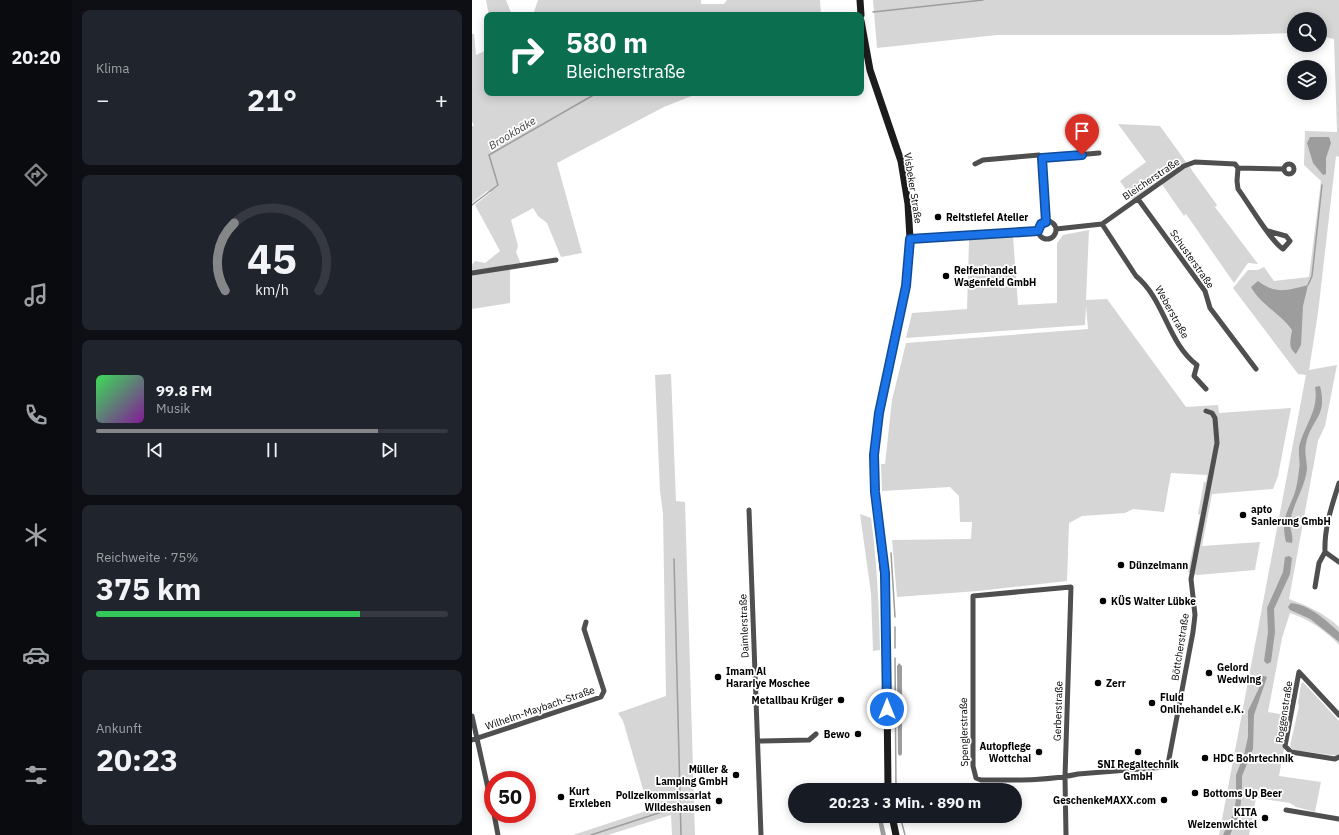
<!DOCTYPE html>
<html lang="de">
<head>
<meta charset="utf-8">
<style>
  body { margin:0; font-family:"IBM Plex Sans",sans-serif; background:#20242c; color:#f1f3f6; height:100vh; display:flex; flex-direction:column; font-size:15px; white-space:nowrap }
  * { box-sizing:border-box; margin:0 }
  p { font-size:13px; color:#9ea1a6 }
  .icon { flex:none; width:22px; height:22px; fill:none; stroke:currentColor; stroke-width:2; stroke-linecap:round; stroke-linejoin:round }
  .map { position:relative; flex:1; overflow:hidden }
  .details { display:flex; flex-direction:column; gap:10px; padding:10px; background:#0d0f14; width:400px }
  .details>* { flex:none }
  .hud { position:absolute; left:12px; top:12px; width:380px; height:84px; border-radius:8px; box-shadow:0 2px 10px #0003; background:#0b6e4f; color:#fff; overflow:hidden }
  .fabs { position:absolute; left:815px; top:12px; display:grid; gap:8px }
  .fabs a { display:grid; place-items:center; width:40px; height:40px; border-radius:50%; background:#171b24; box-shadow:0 2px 10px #0003; font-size:20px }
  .speed { position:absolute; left:12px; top:771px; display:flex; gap:8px; font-size:20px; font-weight:700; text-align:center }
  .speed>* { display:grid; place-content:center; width:52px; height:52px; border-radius:50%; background:#171b24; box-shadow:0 2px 10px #0003; line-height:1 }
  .speed .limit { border:6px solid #d22; background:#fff; color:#111 }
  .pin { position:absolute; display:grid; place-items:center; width:34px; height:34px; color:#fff; margin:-41px -17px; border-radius:50% 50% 50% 0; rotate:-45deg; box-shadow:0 0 4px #0007 }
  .pin .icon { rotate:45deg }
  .me { position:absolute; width:44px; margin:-22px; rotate:0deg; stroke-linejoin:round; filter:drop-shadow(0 0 3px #0008) }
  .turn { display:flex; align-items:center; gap:14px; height:84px; padding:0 16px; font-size:18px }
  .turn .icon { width:52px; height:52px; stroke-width:2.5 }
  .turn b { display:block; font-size:28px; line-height:34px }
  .big { font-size:30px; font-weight:700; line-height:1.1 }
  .details .widget { flex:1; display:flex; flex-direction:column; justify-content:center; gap:6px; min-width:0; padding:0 14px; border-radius:8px; background:#20242c }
  .details .dial { align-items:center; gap:0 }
  .dial svg { height:104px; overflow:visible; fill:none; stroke:#363941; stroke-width:7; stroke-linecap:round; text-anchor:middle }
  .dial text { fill:#f1f3f6; stroke:none }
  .song { display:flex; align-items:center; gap:12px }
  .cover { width:48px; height:48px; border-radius:6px; background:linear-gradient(135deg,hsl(130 70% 55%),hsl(290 70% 35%)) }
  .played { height:4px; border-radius:2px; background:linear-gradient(90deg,#858687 80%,#363941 80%) }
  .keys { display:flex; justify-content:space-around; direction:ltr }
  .heat { display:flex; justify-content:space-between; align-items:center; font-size:22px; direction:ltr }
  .charge { height:6px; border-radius:3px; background:linear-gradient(90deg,#34c759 75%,#363941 0) }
  .trip { position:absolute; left:316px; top:783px; width:234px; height:40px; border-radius:20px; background:#171b24; box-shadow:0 2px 10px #0003; font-weight:700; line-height:40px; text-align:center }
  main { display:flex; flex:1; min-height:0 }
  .tab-bar { display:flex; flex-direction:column; width:72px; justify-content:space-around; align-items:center; background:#090b0e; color:#9ea1a6 }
  .tab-bar .icon { width:28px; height:28px }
  .tab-bar .on { color:#858687 }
  .tab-bar b { font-size:18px; color:#f1f3f6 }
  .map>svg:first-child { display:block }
  .green { fill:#d6d6d6 }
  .water { fill:#9d9d9d }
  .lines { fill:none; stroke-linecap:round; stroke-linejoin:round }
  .stream { stroke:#9d9d9d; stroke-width:1.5 }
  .street { stroke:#4f4f4f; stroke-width:5 }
  .secondary { stroke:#1c1c1c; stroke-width:7 }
  .route-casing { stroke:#114b97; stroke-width:10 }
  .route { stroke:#1a73e8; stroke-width:7 }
  .poi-dot { fill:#000; stroke:#fff; stroke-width:1.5 }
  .labels { text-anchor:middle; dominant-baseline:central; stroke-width:3.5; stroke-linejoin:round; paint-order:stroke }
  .street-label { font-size:10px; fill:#000; stroke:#fff }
  .poi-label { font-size:10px; font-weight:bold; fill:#000; stroke:#fff; text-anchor:start }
  .water-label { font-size:11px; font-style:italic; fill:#3e3e3e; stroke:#fff }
</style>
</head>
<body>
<main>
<nav class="tab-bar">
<b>20:20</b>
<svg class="icon on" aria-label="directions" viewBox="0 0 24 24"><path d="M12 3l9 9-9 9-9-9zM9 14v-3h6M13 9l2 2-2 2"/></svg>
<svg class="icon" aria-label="music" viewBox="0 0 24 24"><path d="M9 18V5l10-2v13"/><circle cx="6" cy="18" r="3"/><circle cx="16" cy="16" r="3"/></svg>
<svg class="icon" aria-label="phone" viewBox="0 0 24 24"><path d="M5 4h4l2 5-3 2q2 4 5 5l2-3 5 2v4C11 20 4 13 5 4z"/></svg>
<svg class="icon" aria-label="climate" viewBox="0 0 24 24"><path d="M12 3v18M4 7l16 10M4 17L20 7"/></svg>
<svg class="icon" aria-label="car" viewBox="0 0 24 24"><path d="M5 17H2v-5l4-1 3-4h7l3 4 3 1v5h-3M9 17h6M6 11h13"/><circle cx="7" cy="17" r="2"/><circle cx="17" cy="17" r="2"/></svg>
<svg class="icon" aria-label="filters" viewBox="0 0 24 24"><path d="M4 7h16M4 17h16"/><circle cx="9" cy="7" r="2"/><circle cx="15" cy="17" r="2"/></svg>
</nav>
<section class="details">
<div class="widget"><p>Klima</p>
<div class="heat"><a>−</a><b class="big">21°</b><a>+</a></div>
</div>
<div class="widget dial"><svg viewBox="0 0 100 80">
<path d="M14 69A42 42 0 1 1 86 69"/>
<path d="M14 69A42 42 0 0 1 21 17" stroke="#858687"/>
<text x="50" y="56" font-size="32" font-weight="700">45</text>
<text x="50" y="72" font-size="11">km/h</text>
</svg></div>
<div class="widget">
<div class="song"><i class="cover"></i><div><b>99.8 FM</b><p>Musik</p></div></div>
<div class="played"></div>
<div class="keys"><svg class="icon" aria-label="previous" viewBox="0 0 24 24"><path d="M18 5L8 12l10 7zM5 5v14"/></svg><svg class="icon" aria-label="pause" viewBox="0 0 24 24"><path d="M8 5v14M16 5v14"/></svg><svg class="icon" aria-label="next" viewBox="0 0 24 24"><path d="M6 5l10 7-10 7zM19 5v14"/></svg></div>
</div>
<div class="widget"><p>Reichweite · 75%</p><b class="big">375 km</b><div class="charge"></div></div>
<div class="widget"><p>Ankunft</p><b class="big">20:23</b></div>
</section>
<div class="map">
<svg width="867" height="835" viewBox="0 0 867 835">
  <rect width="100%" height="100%" fill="#fff"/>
  <path class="green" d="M14 0H34L40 15H17Z
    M66 0H229V4H252L255 0H348L349 15H61Z
    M401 0H867V157L864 156 846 313 837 370 865 365 853 426 846 441 817 599C836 606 852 613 867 627V632C853 619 838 605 819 603L818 610 838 619 867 642V645C853 630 838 620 818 613L810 638 796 712 818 716 807 776 849 782 843 812 824 807 818 803 784 798 777 835H747L834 375 826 374 761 288 776 270H786L792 267 802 281 837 277 849 181 832 165 833 131 865 132 862 39 848 36V19H822V33L755 35H525L405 48Z
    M0 34H2L4 55 15 50V93H227L192 107 85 163 110 253 89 257 75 223 66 216 61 208 39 220 46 246 44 252 49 264 0 271V265L3 261 13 263 28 251 3 205 19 192 15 191 0 203V126H2L0 121Z
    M646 124 688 126 745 205 743 207 786 264 776 263 762 283 714 214 712 216 687 180 661 200 648 181 674 162Z
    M617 230 614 300 635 299 714 407 746 405 747 413 819 408 806 476 801 489 740 494 730 546 788 542 783 570 725 575 716 572 728 515 726 514 732 482H734L735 475 699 473 692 512 661 509 653 513 610 516 597 523 595 581 506 591 425 597 420 540 499 539 500 522H488L487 496 478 487 410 491 409 464H413L420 400 434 343 616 329 614 306 613 325 434 338 440 313 495 309 497 240 541 236 546 305 585 303V243L591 235Z
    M38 268V303L0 309V275Z
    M199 374 204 501 213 502 223 835H200L199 815 136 835H101L177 810 151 721 146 713 194 696 191 513 188 491 183 375Z
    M388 514 399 518C405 562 407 606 408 650L401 651 399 593Z
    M831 682 867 721V756L821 750 818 746 827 706 826 703 829 684Z"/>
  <path class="water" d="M838 137H857L859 143 854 158V174L851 175 841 163 835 143Z
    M786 281C804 295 816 290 836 285L831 306 829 345 824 354C815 347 819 339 820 330 808 313 789 305 779 287Z
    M848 386C856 417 839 419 834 444 832 453 835 461 835 469 833 488 821 503 818 522 817 529 822 534 820 543L814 542C809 520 814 515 822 495 825 487 826 478 827 470 829 461 825 452 828 443 834 423 847 409 843 387Z
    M817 556 820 558 818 574 802 609 803 632 799 662 795 664 792 661 796 632 795 608 811 572 813 557Z
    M819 603C838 605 853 619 867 632V642L838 619 818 610 816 607Z
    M427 663 430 666V754L428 756 426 754 425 666Z
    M789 675 795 677 782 715 781 749 770 776V794H764V775L772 755 776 737V711L787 688Z
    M764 799 769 800 768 813 758 835H751L762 812Z
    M407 816 410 818 414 835H409L406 820Z"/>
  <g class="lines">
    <path class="stream" d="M401 12 511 0
      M379 15 382 14
      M0 205 26 185 17 155 125 93
      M836 285 840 276 850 185
      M419 553 423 617
      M202 559 209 835
      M423 627V648
      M423 658 424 790
      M428 816 433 835
      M119 835 208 806"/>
    <path class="street" d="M570 158 574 221
      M812 169a5 5 0 1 1 10 0a5 5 0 1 1-10 0Z
      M503 164 511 160 567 155 570 158 627 153
      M766 168 765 181 766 189C776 202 799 242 811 249L818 241 814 236 796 231
      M666 199 733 291 738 308 784 369
      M566 230a9 9 0 1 1 18 0a9 9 0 1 1-18 0Z
      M630 224 664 276C693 300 695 342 725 365L722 376 734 389
      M584 229 630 224 712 166 723 162 763 164 766 168 811 169
      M438 239 566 231
      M0 273 84 260
      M277 510 289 835
      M853 552C852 528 860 505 867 483
      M853 552 867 562
      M843 587 847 563 853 552
      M827 672 813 746 819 752 863 759 867 757
      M827 672 867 715
      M0 716 21 811
      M0 740 129 697 132 691 112 629 114 622
      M286 741 337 740 344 734
      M814 810 867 819
      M22 814 26 835
      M594 835 593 777 599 587 501 596V766L504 778 509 780C541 780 575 781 606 774L693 767 696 764 721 632 723 615 719 579 745 443 743 418 740 413 734 411"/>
    <path class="secondary" d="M388 0 389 15
      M389 21 398 70 429 161 436 204 438 239 434 286 407 413 402 455 403 492 414 596 416 790
      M420 816 424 835"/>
  </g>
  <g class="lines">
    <g class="route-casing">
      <path id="route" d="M415 709 413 573 403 492 402 455 407 413 434 286 438 239 566 231 569 224 574 222 570 158 610 155"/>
    </g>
    <use href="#route" class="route"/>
  </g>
  <g class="poi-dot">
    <circle cx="466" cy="217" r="4"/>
    <circle cx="474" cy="276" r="4"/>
    <circle cx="771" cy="515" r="4"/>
    <circle cx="649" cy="565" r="4"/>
    <circle cx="631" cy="601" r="4"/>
    <circle cx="737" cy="673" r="4"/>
    <circle cx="246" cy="677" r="4"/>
    <circle cx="626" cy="683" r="4"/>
    <circle cx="369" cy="700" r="4"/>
    <circle cx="680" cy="703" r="4"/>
    <circle cx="386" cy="734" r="4"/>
    <circle cx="567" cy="752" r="4"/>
    <circle cx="666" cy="752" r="4"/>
    <circle cx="733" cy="758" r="4"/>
    <circle cx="264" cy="775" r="4"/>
    <circle cx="723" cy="793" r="4"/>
    <circle cx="89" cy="797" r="4"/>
    <circle cx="692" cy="800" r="4"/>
    <circle cx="247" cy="801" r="4"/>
    <circle cx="793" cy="818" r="4"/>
  </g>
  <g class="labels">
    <g class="street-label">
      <text transform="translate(679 179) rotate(-34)">Bleicherstraße</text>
      <text transform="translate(441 188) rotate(81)">Visbeker Straße</text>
      <text transform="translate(720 259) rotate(55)">Schusterstraße</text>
      <text transform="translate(700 312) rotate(61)">Weberstraße</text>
      <text transform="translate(272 626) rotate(-92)">Daimlerstraße</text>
      <text transform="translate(708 647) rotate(-81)">Böttcherstraße</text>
      <text transform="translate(68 708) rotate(-19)">Wilhelm-Maybach-Straße</text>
      <text transform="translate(586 711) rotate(-88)">Gerberstraße</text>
      <text transform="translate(812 712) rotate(-81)">Roggenstraße</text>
      <text transform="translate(492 732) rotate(-91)">Spenglerstraße</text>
    </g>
    <g class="poi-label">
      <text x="474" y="217">Reitstiefel Atelier</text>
      <text x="482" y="270">Reifenhandel<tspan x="482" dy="12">Wagenfeld GmbH</tspan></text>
      <text x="779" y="509">apto<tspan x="779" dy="12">Sanierung GmbH</tspan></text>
      <text x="657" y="565">Dünzelmann</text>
      <text x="639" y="601">KÜS Walter Lübke</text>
      <text x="745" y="667">Gelord<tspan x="745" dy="12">Wedwing</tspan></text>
      <text x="254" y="671">Imam Al<tspan x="254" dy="12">Harariye Moschee</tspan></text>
      <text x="634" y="683">Zerr</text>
      <text x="688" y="697">Fluid<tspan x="688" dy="12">Onlinehandel e.K.</tspan></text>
      <text x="361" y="700" text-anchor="end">Metallbau Krüger</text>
      <text x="378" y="734" text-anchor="end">Bewo</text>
      <text x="559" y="746" text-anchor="end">Autopflege<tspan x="559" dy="12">Wottchai</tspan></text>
      <text x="741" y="758">HDC Bohrtechnik</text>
      <text x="666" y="764" text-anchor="middle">SNI Regaltechnik<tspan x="666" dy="12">GmbH</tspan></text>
      <text x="256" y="769" text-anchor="end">Müller &amp;<tspan x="256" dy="12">Lamping GmbH</tspan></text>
      <text x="97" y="791">Kurt<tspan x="97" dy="12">Erxleben</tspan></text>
      <text x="731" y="793">Bottoms Up Beer</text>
      <text x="239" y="795" text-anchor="end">Polizeikommissariat<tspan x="239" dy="12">Wildeshausen</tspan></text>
      <text x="684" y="800" text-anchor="end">GeschenkeMAXX.com</text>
      <text x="785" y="812" text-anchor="end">KITA<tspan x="785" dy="12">Weizenwichtel</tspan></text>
    </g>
    <g class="water-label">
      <text transform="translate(40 133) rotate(-31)">Brookbäke</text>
    </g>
  </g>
</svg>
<div class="fabs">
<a><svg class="icon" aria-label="search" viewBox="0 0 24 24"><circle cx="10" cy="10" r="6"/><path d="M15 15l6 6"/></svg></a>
<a><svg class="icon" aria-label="layers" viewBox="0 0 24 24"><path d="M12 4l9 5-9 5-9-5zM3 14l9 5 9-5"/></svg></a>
</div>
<div class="speed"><div class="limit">50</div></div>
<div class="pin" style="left:610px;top:155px;background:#d93025"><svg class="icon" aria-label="arrive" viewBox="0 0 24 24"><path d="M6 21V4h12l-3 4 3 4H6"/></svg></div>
<svg class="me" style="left:415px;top:709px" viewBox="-20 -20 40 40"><circle r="17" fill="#1a73e8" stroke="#fff" stroke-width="3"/><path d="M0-11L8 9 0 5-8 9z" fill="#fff"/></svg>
<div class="trip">20:23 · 3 Min. · 890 m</div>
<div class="hud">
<div class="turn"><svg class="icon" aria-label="right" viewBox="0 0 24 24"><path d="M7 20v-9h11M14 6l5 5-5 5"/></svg><div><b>580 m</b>Bleicherstraße</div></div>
</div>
</div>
</main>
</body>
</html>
